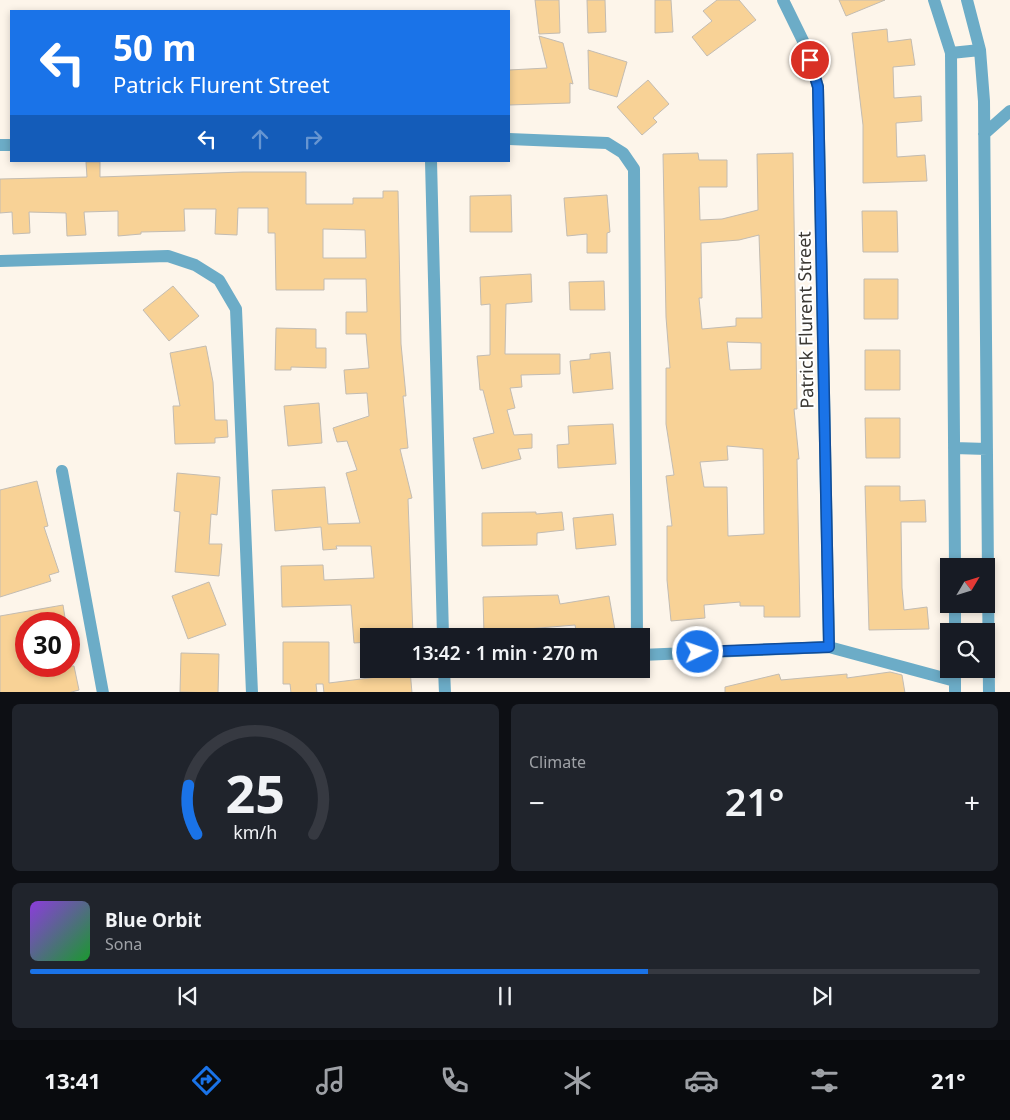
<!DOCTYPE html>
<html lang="en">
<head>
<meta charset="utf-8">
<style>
  body { margin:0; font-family:"Noto Sans",sans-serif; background:#20242c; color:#f1f3f6; height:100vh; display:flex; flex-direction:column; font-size:19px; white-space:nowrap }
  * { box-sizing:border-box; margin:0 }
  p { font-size:16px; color:#9ea1a6 }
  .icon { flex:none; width:28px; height:28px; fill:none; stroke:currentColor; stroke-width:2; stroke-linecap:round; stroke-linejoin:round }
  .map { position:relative; height:692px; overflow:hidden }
  .panel { display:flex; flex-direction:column; gap:12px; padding:12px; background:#0d0f14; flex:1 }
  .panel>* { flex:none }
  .top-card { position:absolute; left:10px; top:10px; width:500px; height:152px; border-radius:0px; box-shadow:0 2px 8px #0003; background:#1a73e8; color:#fff; overflow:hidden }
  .needle { width:32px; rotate:52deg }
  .fabs { position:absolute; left:940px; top:558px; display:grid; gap:10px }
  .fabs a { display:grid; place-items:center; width:55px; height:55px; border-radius:0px; background:#171b24; box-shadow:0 2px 8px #0003; font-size:25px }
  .speed { position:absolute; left:15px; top:612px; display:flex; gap:10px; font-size:25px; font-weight:700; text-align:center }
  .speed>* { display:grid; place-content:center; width:65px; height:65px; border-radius:50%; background:#171b24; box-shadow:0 2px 8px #0003; line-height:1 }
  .speed .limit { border:8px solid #d22; background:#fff; color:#111 }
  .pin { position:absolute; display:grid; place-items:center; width:42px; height:42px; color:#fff; margin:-21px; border:2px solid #fff; border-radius:50%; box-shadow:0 1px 5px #0007 }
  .me { position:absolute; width:55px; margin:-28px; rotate:87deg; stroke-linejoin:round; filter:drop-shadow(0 0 4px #0008) }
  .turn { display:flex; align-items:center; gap:18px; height:105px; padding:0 20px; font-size:22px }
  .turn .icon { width:65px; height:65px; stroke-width:2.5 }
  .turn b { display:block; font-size:35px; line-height:42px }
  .lanes { display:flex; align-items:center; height:48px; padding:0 20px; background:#0003; justify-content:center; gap:25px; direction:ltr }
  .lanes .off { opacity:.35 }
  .big { font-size:38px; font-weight:600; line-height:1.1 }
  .panel .tile { flex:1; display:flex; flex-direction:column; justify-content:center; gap:8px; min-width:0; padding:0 18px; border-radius:8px; background:#20242c }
  .panel .dial { align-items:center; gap:0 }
  .dial svg { height:130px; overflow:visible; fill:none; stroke:#363941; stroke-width:7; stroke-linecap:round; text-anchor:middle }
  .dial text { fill:#f1f3f6; stroke:none }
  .song { display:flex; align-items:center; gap:15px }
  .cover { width:60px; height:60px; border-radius:8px; background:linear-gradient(135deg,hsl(270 70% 55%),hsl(130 70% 35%)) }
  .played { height:5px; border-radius:2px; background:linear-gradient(90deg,#1a73e8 65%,#363941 65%) }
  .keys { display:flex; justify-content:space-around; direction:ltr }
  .heat { display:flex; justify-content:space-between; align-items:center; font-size:28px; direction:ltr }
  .panel .tiles { flex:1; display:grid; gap:12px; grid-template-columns:1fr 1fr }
  .tile:last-child { grid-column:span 2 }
  .trip { position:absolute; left:360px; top:628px; width:290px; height:50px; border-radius:0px; background:#171b24; box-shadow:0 2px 8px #0003; font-weight:600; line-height:50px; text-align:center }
  .dock { display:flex; height:80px; justify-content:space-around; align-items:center; background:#090b0e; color:#9ea1a6 }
  .dock .icon { width:35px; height:35px }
  .dock .current { color:#1a73e8 }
  .dock b { font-size:22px; color:#f1f3f6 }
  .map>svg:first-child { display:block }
  .building { fill:#f8d296; stroke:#c3bcb2; fill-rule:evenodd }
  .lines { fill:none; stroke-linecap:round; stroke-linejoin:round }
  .minor { stroke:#6cacc7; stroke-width:12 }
  .route-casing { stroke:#114b97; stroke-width:12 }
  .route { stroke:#1a73e8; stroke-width:9 }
  .labels { text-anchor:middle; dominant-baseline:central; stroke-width:4; stroke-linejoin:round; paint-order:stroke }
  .street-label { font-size:18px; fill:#3b3834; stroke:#fff }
</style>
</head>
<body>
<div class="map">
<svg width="1010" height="693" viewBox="0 0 1010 693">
  <rect width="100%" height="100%" fill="#fdf5ea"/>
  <path class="building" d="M535 0H559L560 33 539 34Z
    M587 0H605L606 32 588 33Z
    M655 0H671L673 32 655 33Z
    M717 0H739L756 20 707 56 692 37 712 21 703 11Z
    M839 0H885L846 16Z
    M887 29 888 42 911 39 915 65 893 67 894 98 921 96 922 121 896 123 897 157 925 155 927 181 863 183V125L852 33Z
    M539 36 563 43 573 84 570 83V103L509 105V70L547 68Z
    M588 50 627 62 617 97 589 89Z
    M648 80 669 104 653 118 657 122 642 135 617 107Z
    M698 153 699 160H727V187H699L700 220 722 219 758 210 757 154 793 153 797 409H794L799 459H797L800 617H764V606H740V602L704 605 705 618 671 621 667 580V526H672L666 476 674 475 666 424V368H670L666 317 663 154ZM759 235 762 318H736V326L702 329 699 298H702L701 243 739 240ZM727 342 761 343V369L730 370ZM727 446 763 449 764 534 728 536 727 487H704L700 462 728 460Z
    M86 162H100V177L243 172H306V204H353V198H383V191H398L401 344 406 396H403L408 448 400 449 412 498 408 499 413 636H369V642L354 643 351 605 282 607 281 566 323 565 324 580 374 578 371 546H336L337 549 323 550 321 527 275 531 272 490 325 487 328 524 360 523 346 473 357 470 347 441 337 442 333 428 369 416 367 393 346 394 344 370 369 368 366 334H346V312H367L366 279H324V290H276L275 233H268V208H238L237 235 215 234 216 209H184L185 231 141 232V234L118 236V211L84 212 86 235 67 236 66 213 29 212 30 233 13 234 12 212 0 213V179L87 177ZM323 229 365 230 366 258H323Z
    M511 195 512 232H470V196Z
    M607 195 610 232 607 233V253H587V234L567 236 564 198Z
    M862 211H897L898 252H863Z
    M531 274 532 302 506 304 505 354H560V374L521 375 522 387 510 388 515 408 507 410 514 435 532 434V448L518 449 521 459 482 469 473 438 494 433 483 390H480L477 356 490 355V304L481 305 480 277Z
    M864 279H898V319H864Z
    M604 281 605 310H570L569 282Z
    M173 286 199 316 169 341 143 310Z
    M276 328 316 329V348H326V368L291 367V370H275Z
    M206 346 213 382 215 420H227L228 437 215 438V443L175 444 173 406H180L170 353Z
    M865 350H900V390H865Z
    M610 352 613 389 573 393 570 361 590 359V354Z
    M319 403 322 443 288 446 284 406Z
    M865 418H900V458H866Z
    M613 424 616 464 558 468 557 445 569 444 568 426Z
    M177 473 220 477 217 515 211 514 209 544H222L219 576 175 572 180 512 174 511Z
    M37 481 48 526 44 527 59 572 49 575 51 581 0 597V490Z
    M865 486H900V501L925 500 926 522H901L902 588 904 610 927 607 929 629 869 630Z
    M536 512V514L562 512 564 530 537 533V545L482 546V513Z
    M613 514 616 545 576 549 573 518Z
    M209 582 226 625 188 639 172 596Z
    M558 595 560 604 609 596 615 630 577 636 575 625 503 631V634L484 635 483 597Z
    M63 605 66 624H26V666H74L79 690 68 693H0V616Z
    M283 642H329V683L377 677V673L410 670 412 693H324L323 684H316L317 693H291L290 684H283Z
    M181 653 219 654 218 693 180 692Z
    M890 672 902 675 905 693H725V687L779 674 781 680 847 674V678Z"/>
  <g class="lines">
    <path class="minor" d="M783 0 806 47 818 87 829 647
      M934 0 951 53 955 566
      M967 0 980 50 984 101 989 693
      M951 53 980 50
      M984 134 1010 111
      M509 139 607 143 623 153 634 169 637 636
      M0 145H11
      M431 161 443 636
      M0 261 168 256 195 265 219 280 236 309 252 693
      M954 448 987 449
      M62 471 103 693
      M955 604V631
      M641 655 829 647 955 681
      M444 669 445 693
      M955 669V693"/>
  </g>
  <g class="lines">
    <g class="route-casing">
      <path id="route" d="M698 652 829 647 818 87 810 60"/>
    </g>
    <use href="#route" class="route"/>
  </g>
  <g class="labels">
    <g class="street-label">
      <text transform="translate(805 320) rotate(-91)">Patrick Flurent Street</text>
    </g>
  </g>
</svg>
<div class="fabs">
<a><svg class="needle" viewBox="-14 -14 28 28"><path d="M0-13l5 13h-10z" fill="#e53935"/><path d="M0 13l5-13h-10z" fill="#9ea1a6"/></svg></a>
<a><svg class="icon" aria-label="search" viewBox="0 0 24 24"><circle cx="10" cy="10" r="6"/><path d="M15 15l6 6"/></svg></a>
</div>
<div class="speed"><div class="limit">30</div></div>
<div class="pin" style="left:810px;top:60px;background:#d93025"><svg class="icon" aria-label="arrive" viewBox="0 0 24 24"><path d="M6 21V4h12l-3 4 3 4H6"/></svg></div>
<svg class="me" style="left:698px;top:652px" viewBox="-20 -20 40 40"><circle r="17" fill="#1a73e8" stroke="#fff" stroke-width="3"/><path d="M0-11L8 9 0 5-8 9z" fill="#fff"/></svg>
<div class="trip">13:42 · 1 min · 270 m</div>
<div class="top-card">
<div class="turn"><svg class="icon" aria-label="left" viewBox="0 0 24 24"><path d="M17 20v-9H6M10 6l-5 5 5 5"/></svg><div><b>50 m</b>Patrick Flurent Street</div></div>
<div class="lanes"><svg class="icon" aria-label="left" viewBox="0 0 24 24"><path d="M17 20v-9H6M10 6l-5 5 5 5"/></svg><svg class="icon off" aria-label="ahead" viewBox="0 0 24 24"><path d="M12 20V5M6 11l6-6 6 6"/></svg><svg class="icon off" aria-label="right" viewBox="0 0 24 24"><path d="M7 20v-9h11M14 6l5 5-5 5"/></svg></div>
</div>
</div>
<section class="panel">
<div class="tiles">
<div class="tile dial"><svg viewBox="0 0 100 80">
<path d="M14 69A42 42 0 1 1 86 69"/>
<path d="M14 69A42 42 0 0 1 9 39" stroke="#1a73e8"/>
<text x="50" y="56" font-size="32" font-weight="700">25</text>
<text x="50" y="72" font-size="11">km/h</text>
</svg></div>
<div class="tile"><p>Climate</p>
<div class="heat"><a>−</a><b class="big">21°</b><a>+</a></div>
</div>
<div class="tile">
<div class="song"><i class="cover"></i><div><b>Blue Orbit</b><p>Sona</p></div></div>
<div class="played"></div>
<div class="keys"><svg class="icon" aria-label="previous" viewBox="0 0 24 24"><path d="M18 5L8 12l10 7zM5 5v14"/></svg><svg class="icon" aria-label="pause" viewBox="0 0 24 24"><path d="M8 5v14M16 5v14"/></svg><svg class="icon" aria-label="next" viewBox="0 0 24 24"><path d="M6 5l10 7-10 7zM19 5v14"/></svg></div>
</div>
</div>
</section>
<nav class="dock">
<b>13:41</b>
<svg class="icon current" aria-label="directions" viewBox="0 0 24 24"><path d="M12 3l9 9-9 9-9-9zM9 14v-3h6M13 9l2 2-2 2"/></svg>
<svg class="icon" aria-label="music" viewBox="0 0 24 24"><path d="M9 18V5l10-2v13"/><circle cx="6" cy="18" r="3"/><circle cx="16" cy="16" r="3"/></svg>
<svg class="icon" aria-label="phone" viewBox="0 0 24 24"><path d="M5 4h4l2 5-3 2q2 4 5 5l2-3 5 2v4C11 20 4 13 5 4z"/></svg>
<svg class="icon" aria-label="climate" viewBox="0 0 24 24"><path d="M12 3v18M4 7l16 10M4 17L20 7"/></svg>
<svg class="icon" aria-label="car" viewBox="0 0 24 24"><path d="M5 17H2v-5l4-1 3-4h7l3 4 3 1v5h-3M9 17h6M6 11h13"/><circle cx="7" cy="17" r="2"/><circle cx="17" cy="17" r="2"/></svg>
<svg class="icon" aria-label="filters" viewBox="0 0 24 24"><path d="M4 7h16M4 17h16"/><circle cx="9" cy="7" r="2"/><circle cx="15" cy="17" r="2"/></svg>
<b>21°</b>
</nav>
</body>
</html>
